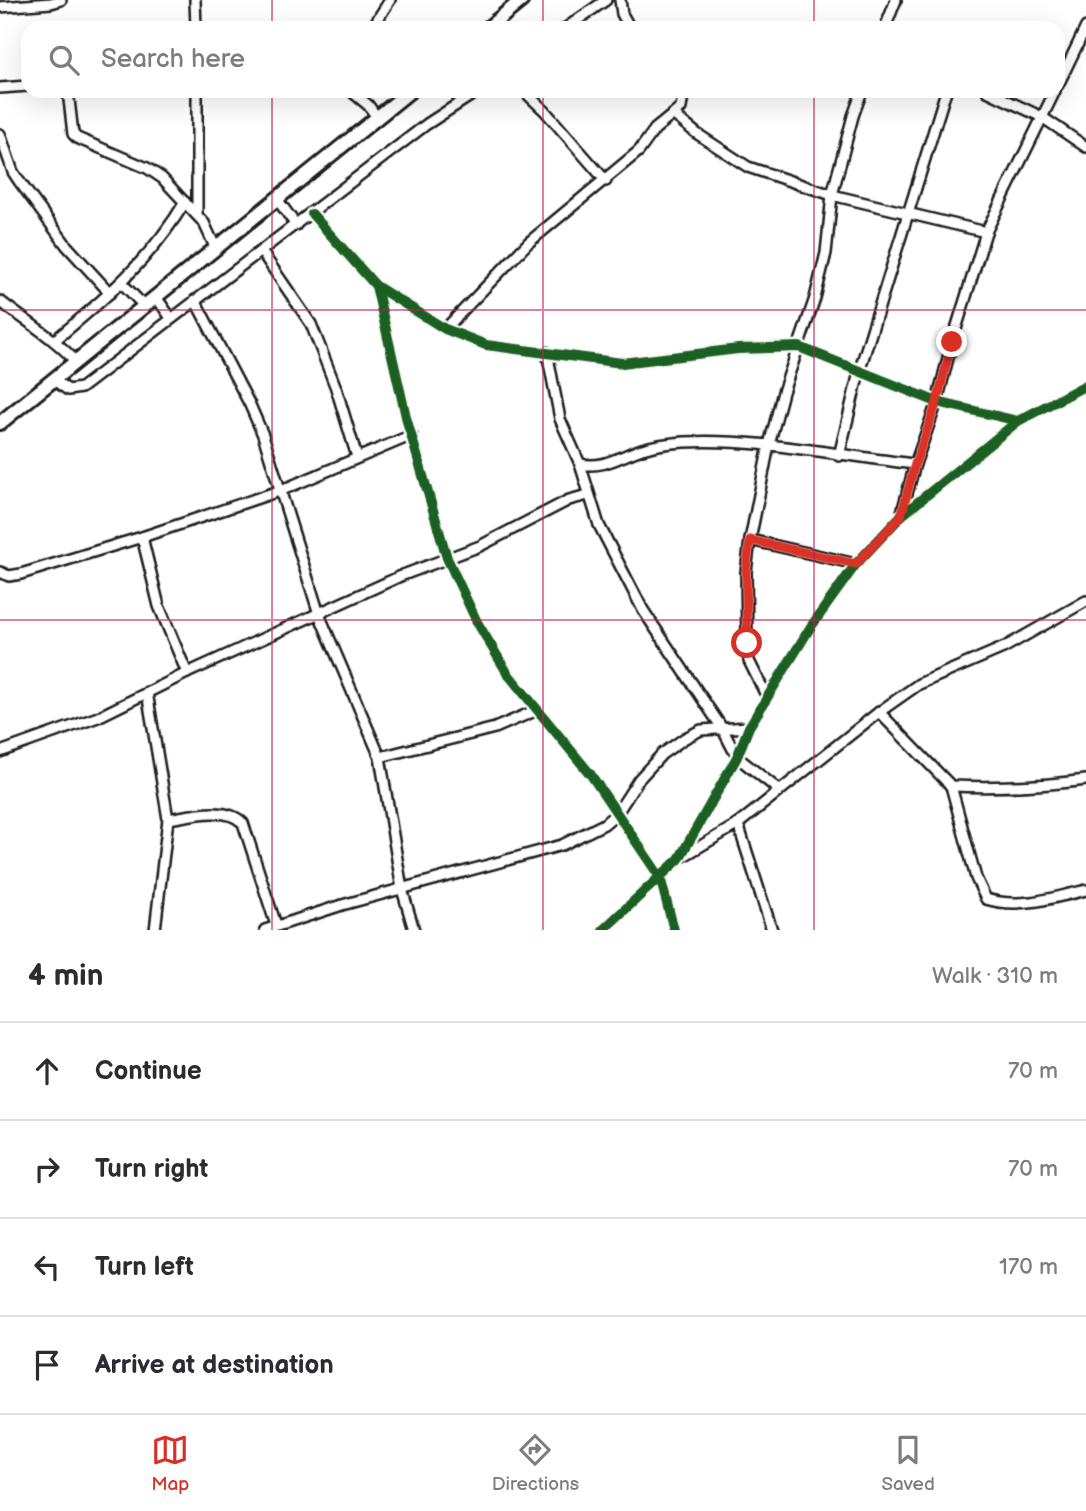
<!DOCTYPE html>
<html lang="en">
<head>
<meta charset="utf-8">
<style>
	body { margin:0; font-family:"Balsamiq Sans",sans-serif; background:#f2f2f3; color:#2b2b33 }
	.stop { position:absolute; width:21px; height:21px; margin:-16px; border:5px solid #d93025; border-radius:50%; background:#fff }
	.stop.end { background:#d93025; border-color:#fff; box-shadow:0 2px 7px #0008 }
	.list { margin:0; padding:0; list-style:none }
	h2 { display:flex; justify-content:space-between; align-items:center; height:91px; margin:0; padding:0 28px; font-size:30px }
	h2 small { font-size:23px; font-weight:400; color:#7c7c81 }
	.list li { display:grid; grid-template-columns:46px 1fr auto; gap:21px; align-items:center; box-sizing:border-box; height:98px; padding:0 28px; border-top:2px solid #e1e1e2 }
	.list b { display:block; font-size:26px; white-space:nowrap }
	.list em { font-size:23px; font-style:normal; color:#7c7c81 }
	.icon { flex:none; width:38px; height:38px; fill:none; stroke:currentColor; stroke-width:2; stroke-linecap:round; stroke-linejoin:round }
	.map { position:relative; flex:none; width:1086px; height:930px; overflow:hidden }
	.search { position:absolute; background:#fff; box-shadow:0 7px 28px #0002; left:21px; right:21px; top:21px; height:77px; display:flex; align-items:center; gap:18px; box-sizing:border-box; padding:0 24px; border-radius:21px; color:#7c7c81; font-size:26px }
	.sheet { height:483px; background:#fff }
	nav { display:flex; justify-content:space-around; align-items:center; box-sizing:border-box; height:98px; border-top:2px solid #e1e1e2; background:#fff; font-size:19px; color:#7c7c81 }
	nav a { display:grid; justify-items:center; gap:4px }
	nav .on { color:#d93025 }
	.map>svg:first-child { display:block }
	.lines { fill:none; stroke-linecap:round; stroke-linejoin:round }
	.street-casing { stroke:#1c1c1c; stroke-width:14 }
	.secondary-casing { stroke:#1c1c1c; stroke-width:18 }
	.street { stroke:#fff; stroke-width:9 }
	.secondary { stroke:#fff; stroke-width:12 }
	.cycleway-casing { stroke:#fff; stroke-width:15 }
	.cycleway { stroke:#1b5e20; stroke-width:10 }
	.route { stroke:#d93025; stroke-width:9 }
	.grid { fill:none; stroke:#c2185b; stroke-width:2; stroke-opacity:0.55 }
</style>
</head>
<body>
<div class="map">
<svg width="1086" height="930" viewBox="0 0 1086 930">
	<rect width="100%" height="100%" fill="#fff"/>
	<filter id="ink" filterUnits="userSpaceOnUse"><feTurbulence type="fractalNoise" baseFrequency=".0143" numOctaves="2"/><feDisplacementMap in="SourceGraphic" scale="14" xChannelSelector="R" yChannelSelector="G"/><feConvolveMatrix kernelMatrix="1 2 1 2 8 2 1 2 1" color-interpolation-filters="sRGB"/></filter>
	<g filter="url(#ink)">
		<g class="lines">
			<g class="street-casing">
				<g id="street">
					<path d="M195,0L196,28"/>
					<path d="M620,0L622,14L630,28"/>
					<path d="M0,7L51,3L61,0"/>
					<path d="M372,28L390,0"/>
					<path d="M566,28L606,0"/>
					<path d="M885,28L896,0"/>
					<path d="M1058,85L1086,27"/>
					<path d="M0,88L28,86"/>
					<path d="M68,91L73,134L77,138L147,168L162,178L204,223L216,249"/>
					<path d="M351,91L368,105L377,117"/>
					<path d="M524,91L545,111L606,181"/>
					<path d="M987,91L1042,117L1086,147"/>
					<path d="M674,115L696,133L748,167L832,195L986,232L952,342L937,402L915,464L901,516"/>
					<path d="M0,134L13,172L19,181L67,246L110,293"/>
					<path d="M277,199L296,225"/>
					<path d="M312,214L376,286L445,329L486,345L622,363L738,349L799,347L937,402L1018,421"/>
					<path d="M197,215V91"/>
					<path d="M986,232L1055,91"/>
					<path d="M261,251L311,324L336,388L357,457"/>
					<path d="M121,282L144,306"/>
					<path d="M376,286L407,421L447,558L477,622L508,674L591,775L660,877L674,930"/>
					<path d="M156,297L171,318"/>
					<path d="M195,300L250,405L263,435L319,614L380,757L402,889L414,930"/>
					<path d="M0,301C25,321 54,337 76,362"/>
					<path d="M445,329L528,243L639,151L655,129L681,108L683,96L679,91"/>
					<path d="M55,340C105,299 151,259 185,202"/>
					<path d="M547,352L560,419L580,464L599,525L643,610L722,728L737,757L779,790"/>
					<path d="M54,380L68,390L81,388L427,124L478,91"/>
					<path d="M839,456L859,372L946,91"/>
					<path d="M580,464C604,469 620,456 642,449C655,445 670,443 684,442C758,438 840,456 915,464"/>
					<path d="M142,537L159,606L187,673"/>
					<path d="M750,540L856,564"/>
					<path d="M0,572L9,576L21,574L142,537L282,490L412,435"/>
					<path d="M147,692L168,819L155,930"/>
					<path d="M767,697L749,661L747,643L746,572L750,540L769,445L783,392L815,298L826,253L832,195L853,116L862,91"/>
					<path d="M879,712L951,786L976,878L986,899C1018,909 1054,898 1086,890"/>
					<path d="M0,752L98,717L187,673L403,575L480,546L569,500L588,495"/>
					<path d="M380,757L495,728L537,710"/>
					<path d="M951,786C997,788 1041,786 1086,780"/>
					<path d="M168,819C189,816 226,805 243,823L276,925"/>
					<path d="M738,824L772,930"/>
					<path d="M682,857L738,824L879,712L919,684L1005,647L1086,601"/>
					<path d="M265,930L342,905L562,845L604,824L617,813L639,779L662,754L685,738L701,730L749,727"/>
					<path d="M603,930L679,859L737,757L749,727L810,628L856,564L901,516L1018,421L1086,385"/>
				</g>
			</g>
			<g class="secondary-casing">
				<g id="secondary">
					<path d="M488,28L522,0"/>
					<path d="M0,423L410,91"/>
				</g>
			</g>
			<use href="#street" class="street"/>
			<use href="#secondary" class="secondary"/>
			<g class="cycleway-casing">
				<g id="cycleway">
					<path d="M312,214L376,286L445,329L486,345L622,363L738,349L799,347L937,402L1018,421"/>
					<path d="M376,286L407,421L447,558L477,622L508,674L591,775L660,877L674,930"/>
					<path d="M603,930L679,859L737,757L749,727L810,628L856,564L901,516L1018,421L1086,385"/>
				</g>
			</g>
			<use href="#cycleway" class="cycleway"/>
		</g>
	</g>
	<g class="lines" filter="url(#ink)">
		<path class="route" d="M747,643L746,572L750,540L856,564L901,516L915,464L937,402L952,342"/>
	</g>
	<path class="grid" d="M272,0V28M543,0V28M814,0V28M272,91V930M543,91V930M814,91V930M0,310H1086M0,620H1086"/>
</svg>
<div class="stop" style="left:747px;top:643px"></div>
<div class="stop end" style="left:952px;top:342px"></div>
<div class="search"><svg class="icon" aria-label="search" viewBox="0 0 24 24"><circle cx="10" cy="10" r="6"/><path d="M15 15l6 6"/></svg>Search here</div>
</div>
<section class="sheet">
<h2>4 min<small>Walk · 310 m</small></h2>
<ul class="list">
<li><svg class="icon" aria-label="ahead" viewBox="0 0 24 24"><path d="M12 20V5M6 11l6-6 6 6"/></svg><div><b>Continue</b></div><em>70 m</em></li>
<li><svg class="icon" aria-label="right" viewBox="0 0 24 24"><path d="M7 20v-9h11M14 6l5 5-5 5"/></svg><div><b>Turn right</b></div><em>70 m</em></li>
<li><svg class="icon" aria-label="left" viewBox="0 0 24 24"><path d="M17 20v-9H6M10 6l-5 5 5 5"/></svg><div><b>Turn left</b></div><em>170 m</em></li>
<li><svg class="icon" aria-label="arrive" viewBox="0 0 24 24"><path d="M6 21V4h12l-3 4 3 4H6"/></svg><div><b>Arrive at destination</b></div></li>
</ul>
</section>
<nav>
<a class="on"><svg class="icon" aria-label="map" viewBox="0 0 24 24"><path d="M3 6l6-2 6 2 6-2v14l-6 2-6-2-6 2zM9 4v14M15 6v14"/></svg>Map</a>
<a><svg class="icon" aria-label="directions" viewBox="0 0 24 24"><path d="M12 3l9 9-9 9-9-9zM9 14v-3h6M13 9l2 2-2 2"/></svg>Directions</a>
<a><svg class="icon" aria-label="saved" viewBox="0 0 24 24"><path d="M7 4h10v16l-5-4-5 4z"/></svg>Saved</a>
</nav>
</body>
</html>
